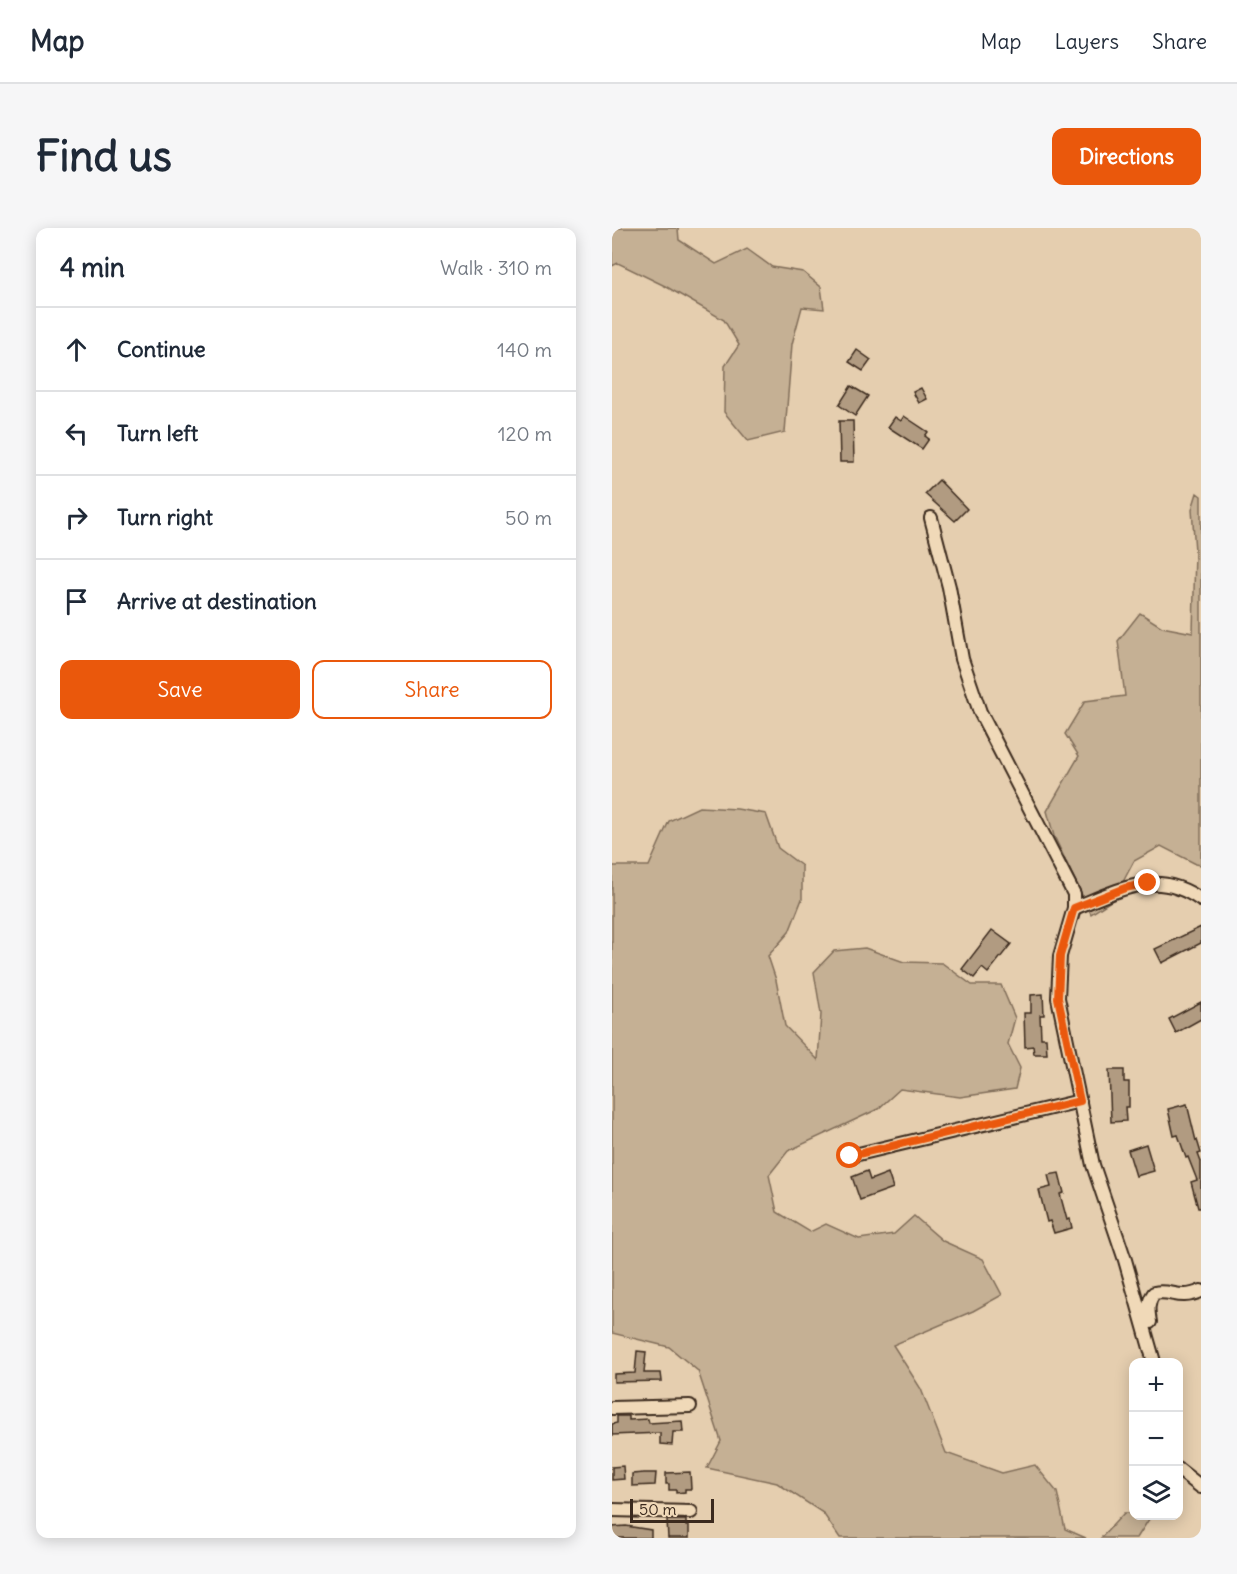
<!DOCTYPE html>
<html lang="en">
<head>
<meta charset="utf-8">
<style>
	body { margin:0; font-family:Delius,sans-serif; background:#f6f6f7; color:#1f2937 }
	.controls { position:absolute; right:18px; bottom:18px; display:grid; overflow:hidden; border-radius:12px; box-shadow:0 3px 15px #0003 }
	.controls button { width:54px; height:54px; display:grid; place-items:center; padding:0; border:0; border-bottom:2px solid #e0e1e3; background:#fff; color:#1f2937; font:30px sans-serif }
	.scale { position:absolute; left:18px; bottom:15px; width:84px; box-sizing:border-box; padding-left:6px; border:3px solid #3b2a1e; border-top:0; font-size:16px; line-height:21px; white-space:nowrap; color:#3b2a1e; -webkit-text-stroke:4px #f0d9b8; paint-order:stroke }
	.stop { position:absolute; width:18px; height:18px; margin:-14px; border:4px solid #ea580c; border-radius:50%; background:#fff }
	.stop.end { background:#ea580c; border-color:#fff; box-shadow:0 2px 6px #0008 }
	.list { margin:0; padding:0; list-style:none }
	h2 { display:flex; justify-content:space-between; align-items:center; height:78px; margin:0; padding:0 24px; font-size:26px }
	h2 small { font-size:20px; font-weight:400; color:#747a83 }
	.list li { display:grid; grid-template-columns:39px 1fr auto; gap:18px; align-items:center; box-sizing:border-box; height:84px; padding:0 24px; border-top:2px solid #e0e1e3 }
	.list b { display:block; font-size:22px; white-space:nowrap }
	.list em { font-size:20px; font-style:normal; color:#747a83 }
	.actions { display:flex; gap:12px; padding:18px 24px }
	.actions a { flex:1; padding:14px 0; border:2px solid #ea580c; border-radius:12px; text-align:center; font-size:21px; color:#ea580c }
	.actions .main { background:#ea580c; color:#fff }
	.icon { flex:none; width:33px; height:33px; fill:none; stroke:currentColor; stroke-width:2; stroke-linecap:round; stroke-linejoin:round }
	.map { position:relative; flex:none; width:589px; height:1310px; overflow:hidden; border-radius:12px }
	header { display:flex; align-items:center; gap:36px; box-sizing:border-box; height:84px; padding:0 30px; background:#fff; border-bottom:2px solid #e0e1e3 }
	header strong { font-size:28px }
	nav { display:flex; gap:33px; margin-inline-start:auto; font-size:21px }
	.intro { display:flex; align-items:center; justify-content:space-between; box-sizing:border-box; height:144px; padding:0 36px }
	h1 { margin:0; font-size:42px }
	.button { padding:15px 27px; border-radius:12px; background:#ea580c; color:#fff; font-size:21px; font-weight:700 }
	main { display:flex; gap:36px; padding:0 36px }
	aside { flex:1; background:#fff; border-radius:12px; box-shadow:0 3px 15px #0003 }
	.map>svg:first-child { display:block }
	.green { fill:#c5b094; stroke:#806d59; stroke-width:1.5 }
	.building { fill:#b19b81; stroke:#3b2a1e; stroke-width:1.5 }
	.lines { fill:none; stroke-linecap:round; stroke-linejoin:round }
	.minor-casing { stroke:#3b2a1e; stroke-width:16 }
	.minor { stroke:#f0d9b8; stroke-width:12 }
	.route { stroke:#ea580c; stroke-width:8 }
</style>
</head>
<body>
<header>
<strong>Map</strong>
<nav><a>Map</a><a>Layers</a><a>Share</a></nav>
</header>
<div class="intro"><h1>Find us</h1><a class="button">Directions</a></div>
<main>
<aside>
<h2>4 min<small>Walk · 310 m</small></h2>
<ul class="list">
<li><svg class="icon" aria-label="ahead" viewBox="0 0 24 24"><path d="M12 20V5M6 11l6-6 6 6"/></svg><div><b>Continue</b></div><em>140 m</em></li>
<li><svg class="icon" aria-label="left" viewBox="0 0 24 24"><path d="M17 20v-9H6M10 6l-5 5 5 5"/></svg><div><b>Turn left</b></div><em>120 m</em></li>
<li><svg class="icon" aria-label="right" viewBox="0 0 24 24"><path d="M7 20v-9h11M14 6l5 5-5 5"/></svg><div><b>Turn right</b></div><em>50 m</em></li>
<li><svg class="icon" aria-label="arrive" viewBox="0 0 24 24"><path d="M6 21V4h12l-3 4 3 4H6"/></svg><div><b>Arrive at destination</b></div></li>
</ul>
<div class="actions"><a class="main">Save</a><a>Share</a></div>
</aside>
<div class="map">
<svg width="589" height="1310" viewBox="0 0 589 1310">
	<rect width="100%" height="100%" fill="#e5ceaf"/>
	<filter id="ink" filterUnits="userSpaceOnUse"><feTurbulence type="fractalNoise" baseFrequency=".0167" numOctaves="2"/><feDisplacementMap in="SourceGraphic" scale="12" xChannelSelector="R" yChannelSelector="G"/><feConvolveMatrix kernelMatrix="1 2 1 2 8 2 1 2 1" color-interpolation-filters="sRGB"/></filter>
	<g filter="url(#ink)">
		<g class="green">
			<path d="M0,0H66L67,12L104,36L135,21L160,39L191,44L209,59L212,81L190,79L180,116L173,204L136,213L112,184L113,138L127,117L112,92L53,58L6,35L0,38Z"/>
			<path d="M585,265L589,268V637L584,636L549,618L522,633L502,671L479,686L442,608L435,583L467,528L453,506L473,473L513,468L506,413L528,385L550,399L581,405L583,323L580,281Z"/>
			<path d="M87,579L125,581L154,586L166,620L190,638V671L177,704L156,728L164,752L173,798L206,832L209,786L202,744L222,723L253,720L292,734L330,735L360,757H389L403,790L396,816L408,840L403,861L348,869L288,861L266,881L176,923L157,947L165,984L198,1004L214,996L247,1011L282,1006L302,988L331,1013L371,1031L390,1067L361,1083L281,1117L309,1161L334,1225L390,1245L423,1237L445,1264L453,1301L474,1310H228L211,1285L165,1255L95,1240L109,1213L86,1143L57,1119L0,1105V638H37L57,593Z"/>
			<path d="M512,1285H521L522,1288H539L525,1310H489Z"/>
		</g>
		<g class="building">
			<path d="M245,122L259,132L251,143L237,134Z"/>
			<path d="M239,158L256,168L243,188L227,177Z"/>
			<path d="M309,160L315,171L307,175L301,164Z"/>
			<path d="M292,188L316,204L313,208L317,211L310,221L276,199L283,189L289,193Z"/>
			<path d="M227,193H241L242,234H228Z"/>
			<path d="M327,252L355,281L343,293L313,266Z"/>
			<path d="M589,699V715L550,735L543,721Z"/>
			<path d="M380,702L399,716L376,745L370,740L362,750L350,741Z"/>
			<path d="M431,766L432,787H428L429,810H434L435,826H422L421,818L413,819L412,785H419V767Z"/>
			<path d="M589,774V791L564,805L557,791Z"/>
			<path d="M497,842H512V854H517V879H513L514,893L499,894Z"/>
			<path d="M575,876L584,913L585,912L589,925L586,926L589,934V980H586L579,954L585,952L576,929L574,930L566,907L562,908L556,881Z"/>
			<path d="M534,916L542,943L524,948L516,922Z"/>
			<path d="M255,943L258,952L276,945L281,960L248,972L240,949Z"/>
			<path d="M447,945L452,965L448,966L455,992L458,991L460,1000L442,1005L438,993L435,994L427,962L439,959L436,947Z"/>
			<path d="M25,1123L34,1124L32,1145H49L50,1153L2,1154V1146L23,1145Z"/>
			<path d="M5,1188H17V1192L36,1191L37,1195L70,1193L71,1204H61L60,1217L48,1216V1205L0,1207V1196L5,1195Z"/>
			<path d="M11,1238L12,1251L0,1252V1239Z"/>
			<path d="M78,1244L79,1261H73V1264L64,1265V1262H57V1256H54V1245Z"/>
			<path d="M32,1245H44L43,1257L20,1258V1246Z"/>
			<path d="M55,1292H74V1298H77V1310H56Z"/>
			<path d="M14,1298L39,1302V1310H0V1299Z"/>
		</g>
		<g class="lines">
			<g class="minor-casing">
				<g id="minor">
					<path d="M319,290L337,359L350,431L368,484L462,666V680L448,728L446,770L481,937L513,1032L542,1134"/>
					<path d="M462,680C507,662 545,640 589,672"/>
					<path d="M238,928L468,873"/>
					<path d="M538,1094C536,1083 535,1075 542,1065C560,1061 566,1073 589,1063"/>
					<path d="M0,1180L78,1178"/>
					<path d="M566,1241L589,1259"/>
					<path d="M0,1282L79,1284"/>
				</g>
			</g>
			<use href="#minor" class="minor"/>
		</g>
	</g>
	<g class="lines" filter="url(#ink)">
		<path class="route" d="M238,928L468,873L446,770L448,728L462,680L513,660L536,655"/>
	</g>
</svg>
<div class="controls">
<button>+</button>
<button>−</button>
<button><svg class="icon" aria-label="layers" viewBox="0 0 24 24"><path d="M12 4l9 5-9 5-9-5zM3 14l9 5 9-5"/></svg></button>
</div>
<div class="scale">50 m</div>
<div class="stop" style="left:238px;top:928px"></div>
<div class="stop end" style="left:536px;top:655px"></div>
</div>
</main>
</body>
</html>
